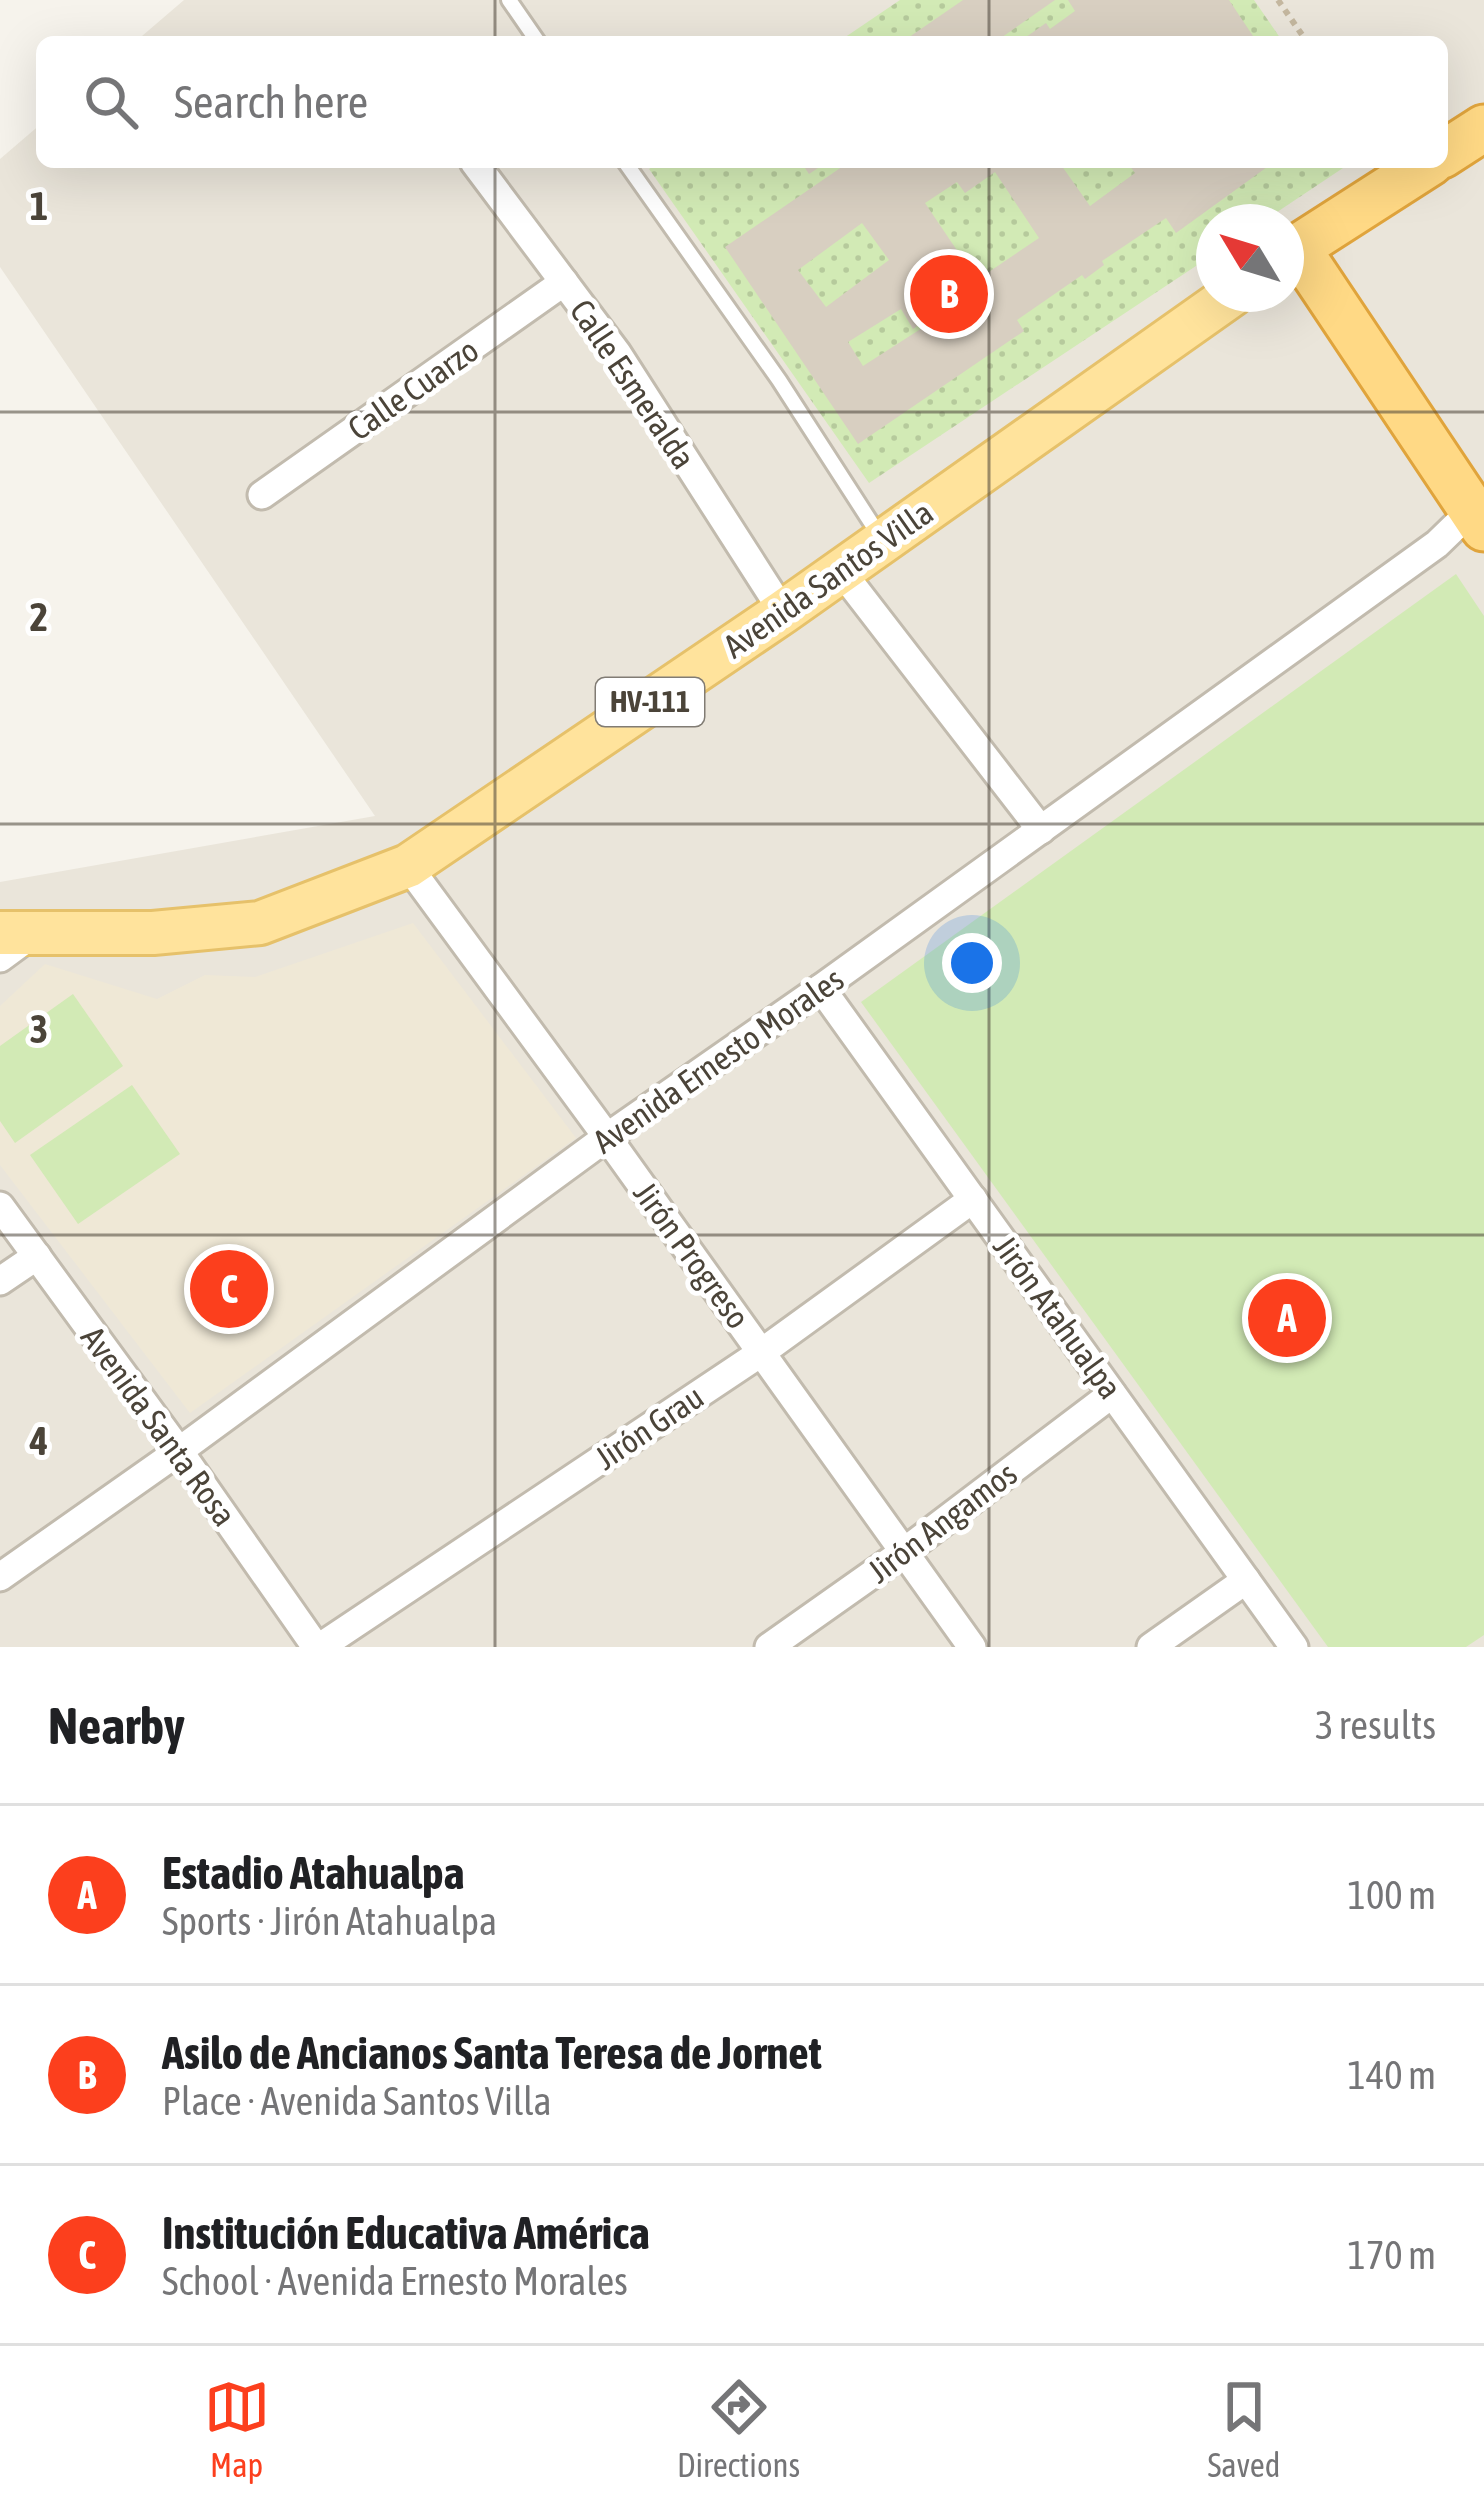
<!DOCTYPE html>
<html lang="en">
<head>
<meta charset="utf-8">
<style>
	body { margin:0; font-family:"Asap Condensed",sans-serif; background:#f2f2f2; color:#202124 }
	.compass { position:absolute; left:1196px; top:204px; width:108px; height:108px; border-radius:50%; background:#fff; box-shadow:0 12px 48px #0002; rotate:308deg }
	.you { position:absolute; left:972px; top:963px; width:42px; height:42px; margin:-30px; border:9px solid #fff; border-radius:50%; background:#1a73e8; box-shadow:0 0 0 18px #1a73e833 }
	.badge { display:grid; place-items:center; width:78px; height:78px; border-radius:50%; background:#fc3f1d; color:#fff; font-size:39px; font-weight:700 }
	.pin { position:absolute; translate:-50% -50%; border:6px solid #fff; box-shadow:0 3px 12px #0006 }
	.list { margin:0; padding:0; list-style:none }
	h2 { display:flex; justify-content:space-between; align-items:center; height:156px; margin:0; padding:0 48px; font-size:51px }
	h2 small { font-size:39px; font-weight:400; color:#757577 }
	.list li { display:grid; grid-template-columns:78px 1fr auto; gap:36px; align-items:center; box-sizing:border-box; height:180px; padding:0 48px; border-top:3px solid #e0e0e0 }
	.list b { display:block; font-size:45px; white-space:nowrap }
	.list p { margin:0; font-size:39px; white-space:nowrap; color:#757577 }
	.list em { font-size:39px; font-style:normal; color:#757577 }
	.icon { flex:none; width:66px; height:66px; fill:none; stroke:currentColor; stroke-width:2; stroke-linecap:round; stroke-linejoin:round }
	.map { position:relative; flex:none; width:1484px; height:1647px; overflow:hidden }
	.search { position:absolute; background:#fff; box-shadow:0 12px 48px #0002; left:36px; right:36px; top:36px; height:132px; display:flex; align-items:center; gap:30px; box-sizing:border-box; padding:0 42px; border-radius:18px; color:#757577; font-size:45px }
	.sheet { height:696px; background:#fff }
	nav { display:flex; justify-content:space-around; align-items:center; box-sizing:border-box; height:168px; border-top:3px solid #e0e0e0; background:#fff; font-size:33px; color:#757577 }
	nav a { display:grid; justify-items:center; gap:6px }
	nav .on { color:#fc3f1d }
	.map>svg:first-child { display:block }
	.residential { fill:#eae5da; fill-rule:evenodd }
	.education { fill:#efe8d6 }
	.garden { fill:url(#garden-dots) }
	.pitch { fill:#d2eab5 }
	.building { fill:#d8cfc1; fill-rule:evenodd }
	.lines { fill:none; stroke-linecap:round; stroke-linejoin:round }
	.service-casing { stroke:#c2bbae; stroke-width:20 }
	.minor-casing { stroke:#c2bbae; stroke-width:33 }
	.primary-casing { stroke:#e6c16a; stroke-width:48 }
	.trunk-casing { stroke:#e0a43c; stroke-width:51 }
	.path { stroke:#c4b79f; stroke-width:6; stroke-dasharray:6 6; stroke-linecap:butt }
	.service { stroke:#fff; stroke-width:14 }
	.minor { stroke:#fff; stroke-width:27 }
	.primary { stroke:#ffe39c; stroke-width:42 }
	.trunk { stroke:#ffd985; stroke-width:45 }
	.grid { fill:none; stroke:#4b4439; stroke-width:3; stroke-opacity:0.55 }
	.labels { text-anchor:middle; stroke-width:10; stroke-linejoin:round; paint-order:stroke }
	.shield { fill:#fff; stroke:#817c74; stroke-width:3 }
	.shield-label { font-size:30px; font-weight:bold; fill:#4b4439 }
	.street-label { font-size:33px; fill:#4b4439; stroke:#fff }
	.grid-label { font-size:39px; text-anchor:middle; font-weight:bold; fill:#4b4439; stroke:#fff; stroke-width:10; stroke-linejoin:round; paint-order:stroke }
</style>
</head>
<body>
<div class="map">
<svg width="1484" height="1647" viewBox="0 0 1484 1647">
	<defs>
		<pattern id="garden-dots" width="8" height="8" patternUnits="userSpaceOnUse" patternTransform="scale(3)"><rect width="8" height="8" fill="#d2eab5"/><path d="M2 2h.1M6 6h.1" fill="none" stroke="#b6ca9c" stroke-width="1.8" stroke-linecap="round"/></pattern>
	</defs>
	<rect width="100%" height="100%" fill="#f6f3ec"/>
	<path class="residential" d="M184,0H1484V1647H0V882L375,816L0,267V159L42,123V162H1442V42H135ZM1214,222H1286V294H1214Z"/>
	<path class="education" d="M413,923L576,1138L190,1413L0,1165V1006L45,964L157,999L205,975L255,977Z"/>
	<g class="garden">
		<path d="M900,0H1254L1283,42H838Z"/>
		<path d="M659,162H1352L1262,222H1214V254L869,483L649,169Z"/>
	</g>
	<g class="pitch">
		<path d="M1456,574L1484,616V1635L1466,1647H1328L861,1002Z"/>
		<path d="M73,994L123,1066L15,1143L0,1121V1046Z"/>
		<path d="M132,1085L180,1154L78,1224L30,1155Z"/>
	</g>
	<g class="building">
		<path d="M963,0H1055L995,42H902Z"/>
		<path d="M1068,0H1229L1257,42H1019L1046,23L1050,29L1075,11Z"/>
		<path d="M801,162H827L809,174Z"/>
		<path d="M849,162H1059L1090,206L1135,173L1127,162H1274L1176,233L1166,218L1102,261L1104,265L1085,279L1082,275L1017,320L1024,331L858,444L725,247ZM995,172L1039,238L977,280L925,203L957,182L965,193ZM862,223L889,260L826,307L798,270ZM901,309L913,329L927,319L930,323L863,366L848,342Z"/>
	</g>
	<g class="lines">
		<g class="service-casing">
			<g id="service">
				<path d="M509,0L538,42"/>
				<path d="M625,162L779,380L879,535"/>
			</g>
		</g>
		<g class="minor-casing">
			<g id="minor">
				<path d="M474,162L617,353L783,612"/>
				<path d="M262,495L564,282"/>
				<path d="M841,571L1041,830"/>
				<path d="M408,866L607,1137L972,1647"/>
				<path d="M0,958L34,933"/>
				<path d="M821,988L1294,1647"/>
				<path d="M0,1206L179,1451L316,1647"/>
				<path d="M0,1281L37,1256"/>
				<path d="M0,1577L179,1451L607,1137L821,988L1437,544L1472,510"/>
				<path d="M320,1647L762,1352L973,1199"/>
				<path d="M769,1647L905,1551L1112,1394"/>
				<path d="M1151,1647L1246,1580"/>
			</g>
		</g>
		<g class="primary-casing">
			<path id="primary" d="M0,933H153L260,923L408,866L783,612L1233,294"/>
		</g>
		<g class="trunk-casing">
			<g id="trunk">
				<path d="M1442,155L1484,128"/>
				<path d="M1431,162L1297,248L1484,528"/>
			</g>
		</g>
		<path class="path" d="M1278,0L1307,42"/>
		<use href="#service" class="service"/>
		<use href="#minor" class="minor"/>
		<use href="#primary" class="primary"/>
		<use href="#trunk" class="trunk"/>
	</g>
	<path class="grid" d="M495,0V42M989,0V42M495,162V1647M989,162V1647M0,412H1484M0,824H1484M0,1235H1484"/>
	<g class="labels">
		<rect class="shield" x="596" y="678" width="108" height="48" rx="9"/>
		<g class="shield-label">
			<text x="650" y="712">HV-111</text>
		</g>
		<g class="street-label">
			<text transform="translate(633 384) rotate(56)" y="12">Calle Esmeralda</text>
			<text transform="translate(413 389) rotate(-35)" y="12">Calle Cuarzo</text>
			<text transform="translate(828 579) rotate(-35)" y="12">Avenida Santos Villa</text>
			<text transform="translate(718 1060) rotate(-35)" y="12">Avenida Ernesto Morales</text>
			<text transform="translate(692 1255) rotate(54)" y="12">Jirón Progreso</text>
			<text transform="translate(1058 1317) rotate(54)" y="12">Jirón Atahualpa</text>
			<text transform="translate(159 1426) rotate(54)" y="12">Avenida Santa Rosa</text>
			<text transform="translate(649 1427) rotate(-34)" y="12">Jirón Grau</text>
			<text transform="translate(942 1522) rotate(-37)" y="12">Jirón Angamos</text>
		</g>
	</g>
	<g class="grid-label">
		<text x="39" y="220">1</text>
		<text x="39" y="631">2</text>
		<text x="39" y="1043">3</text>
		<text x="39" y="1455">4</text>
	</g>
</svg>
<svg class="compass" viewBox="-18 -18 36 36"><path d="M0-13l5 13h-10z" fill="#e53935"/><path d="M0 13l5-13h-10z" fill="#757577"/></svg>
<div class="you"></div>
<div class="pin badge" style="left:1287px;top:1318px">A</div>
<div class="pin badge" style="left:949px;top:294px">B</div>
<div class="pin badge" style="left:229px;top:1289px">C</div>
<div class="search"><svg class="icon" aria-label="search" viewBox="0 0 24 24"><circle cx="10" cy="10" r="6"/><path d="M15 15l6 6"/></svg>Search here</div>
</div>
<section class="sheet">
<h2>Nearby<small>3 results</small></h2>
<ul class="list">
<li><span class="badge">A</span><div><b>Estadio Atahualpa</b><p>Sports · Jirón Atahualpa</p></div><em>100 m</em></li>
<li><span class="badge">B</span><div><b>Asilo de Ancianos Santa Teresa de Jornet</b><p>Place · Avenida Santos Villa</p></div><em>140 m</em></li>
<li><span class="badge">C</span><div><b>Institución Educativa América</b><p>School · Avenida Ernesto Morales</p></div><em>170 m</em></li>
</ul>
</section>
<nav>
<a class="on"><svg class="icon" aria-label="map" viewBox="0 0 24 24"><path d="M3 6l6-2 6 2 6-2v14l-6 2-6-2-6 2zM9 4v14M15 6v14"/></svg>Map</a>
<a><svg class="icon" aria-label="directions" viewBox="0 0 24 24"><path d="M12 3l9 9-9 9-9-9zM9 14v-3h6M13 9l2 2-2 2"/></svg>Directions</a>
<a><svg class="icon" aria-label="saved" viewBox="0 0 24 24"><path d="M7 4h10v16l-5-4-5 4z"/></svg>Saved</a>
</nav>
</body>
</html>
